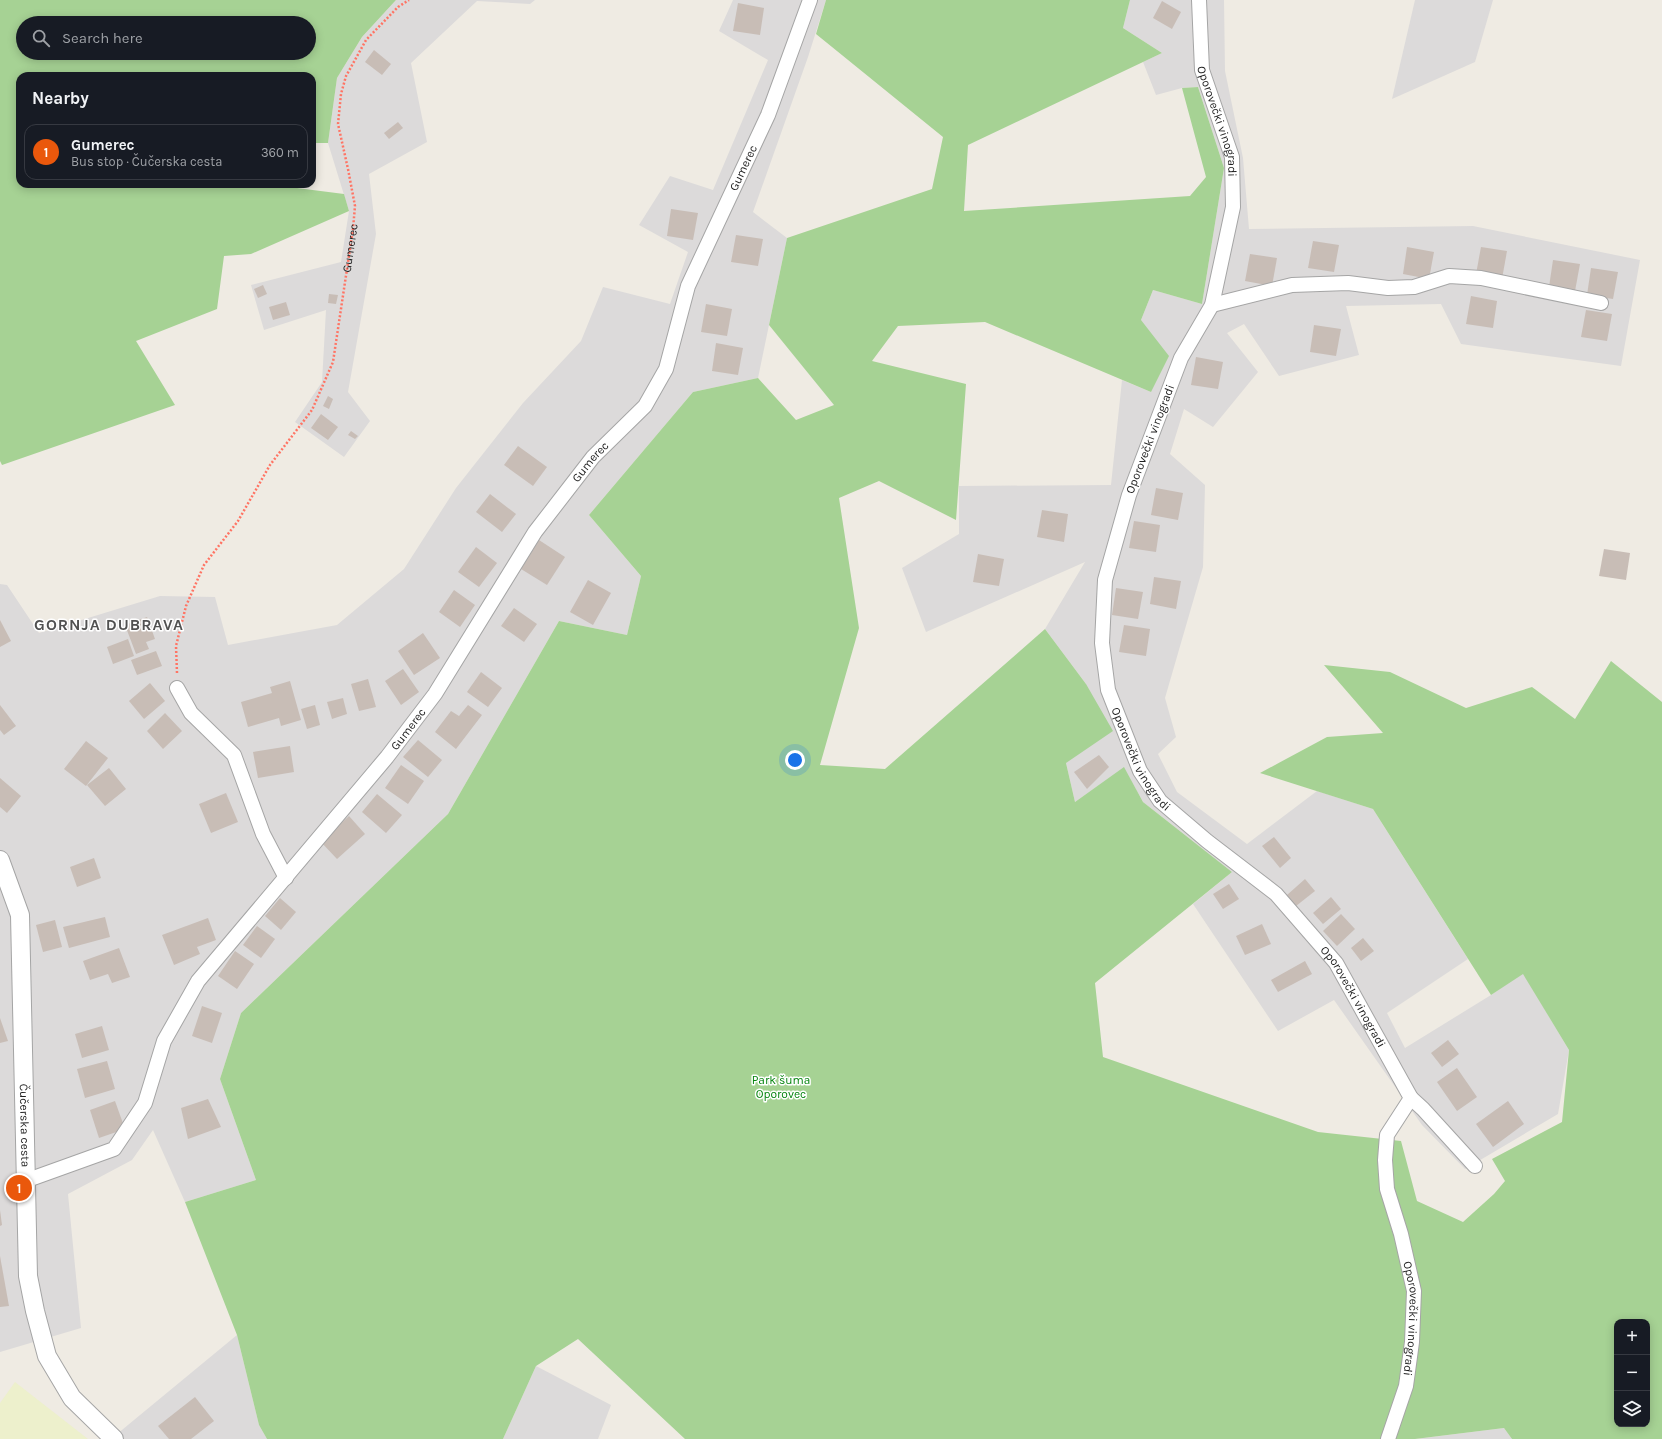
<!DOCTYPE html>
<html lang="en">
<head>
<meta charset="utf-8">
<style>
	body { margin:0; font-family:Karla,sans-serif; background:#20242c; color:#f1f3f6 }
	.controls { position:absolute; right:12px; bottom:12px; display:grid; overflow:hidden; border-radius:8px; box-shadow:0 2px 10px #0003 }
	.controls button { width:36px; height:36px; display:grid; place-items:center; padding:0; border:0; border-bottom:1px solid #363941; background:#171b24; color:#f1f3f6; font:20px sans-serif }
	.you { position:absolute; left:795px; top:760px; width:14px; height:14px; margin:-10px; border:3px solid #fff; border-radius:50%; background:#1a73e8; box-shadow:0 0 0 6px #1a73e833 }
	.badge { display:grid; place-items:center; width:26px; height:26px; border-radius:50%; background:#ea580c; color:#fff; font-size:13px; font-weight:700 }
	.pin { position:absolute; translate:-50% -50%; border:2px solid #fff; box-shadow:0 1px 4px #0006 }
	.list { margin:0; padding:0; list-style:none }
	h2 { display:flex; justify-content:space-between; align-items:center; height:52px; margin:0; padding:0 16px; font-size:17px }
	h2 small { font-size:13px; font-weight:400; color:#9ea1a6 }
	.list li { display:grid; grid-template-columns:26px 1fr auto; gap:12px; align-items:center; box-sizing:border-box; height:56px; margin:0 8px 8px; padding:0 8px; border:1px solid #363941; border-radius:12px }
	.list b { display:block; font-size:15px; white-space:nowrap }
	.list p { margin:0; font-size:13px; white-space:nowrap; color:#9ea1a6 }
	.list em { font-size:13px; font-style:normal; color:#9ea1a6 }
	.icon { flex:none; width:22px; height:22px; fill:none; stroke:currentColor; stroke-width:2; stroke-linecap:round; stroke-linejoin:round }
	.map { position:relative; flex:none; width:1662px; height:1439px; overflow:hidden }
	.search { position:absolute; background:#171b24; box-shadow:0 2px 10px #0003; left:16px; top:16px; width:300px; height:44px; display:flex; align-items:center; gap:10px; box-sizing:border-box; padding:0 14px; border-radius:22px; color:#9ea1a6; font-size:15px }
	.panel { position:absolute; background:#171b24; box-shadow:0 2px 10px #0003; left:16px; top:72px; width:300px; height:116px; border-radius:12px }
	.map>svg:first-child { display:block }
	.residential { fill:#dcdada }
	.farmland { fill:#edf0cc }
	.forest { fill:#a6d294; fill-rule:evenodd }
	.building { fill:#c8bdb6 }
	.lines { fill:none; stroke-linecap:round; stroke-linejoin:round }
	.minor-casing { stroke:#a5a5a5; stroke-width:16 }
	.tertiary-casing { stroke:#a5a5a5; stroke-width:20 }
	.path { stroke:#ff7464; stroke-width:2.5; stroke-dasharray:2 2; stroke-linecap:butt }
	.minor { stroke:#fff; stroke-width:14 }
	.tertiary { stroke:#fff; stroke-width:18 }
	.labels { text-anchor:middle; stroke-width:3; stroke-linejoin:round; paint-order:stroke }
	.street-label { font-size:12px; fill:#1e1e1e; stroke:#fff }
	.park-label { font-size:12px; fill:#04840e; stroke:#fff }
	.district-label { font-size:16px; font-weight:bold; letter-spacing:1px; fill:#515151; stroke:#fff }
</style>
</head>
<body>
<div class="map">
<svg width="1662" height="1439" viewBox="0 0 1662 1439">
	<rect width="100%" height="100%" fill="#efebe3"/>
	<g class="residential">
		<path d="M396,0H535L530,4L477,1L411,63L427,142L369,174L376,234L348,392L370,421L344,457L295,422L322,382L326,310L264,330L251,285L341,262L349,211L328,143L337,78L362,37Z"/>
		<path d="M733,0H826L808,57L753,212L787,238L758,378L693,392L589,515L641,576L627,635L559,621L448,814L241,1013L220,1079L256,1180L185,1202L153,1130L132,1160L68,1194L81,1328L0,1352V584L7,585L39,633L160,596L215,597L228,645L337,625L404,569L456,488L523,403L581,341L603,287L670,304L688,252L639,225L670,176L713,190L768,60L719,31Z"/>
		<path d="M1130,0H1224L1225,71L1243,158L1249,229L1473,226L1640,260L1621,366L1461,344L1441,304L1346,306L1359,355L1279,376L1244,324L1227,333L1258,372L1213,427L1184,409L1170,454L1205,485L1203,567L1165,698L1176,737L1158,754L1177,792L1247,844L1317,791L1373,809L1468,959L1387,1013L1405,1048L1491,995L1523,973L1569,1050L1558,1114L1465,1169L1422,1125L1334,1000L1278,1031L1193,904L1232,872L1143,802L1124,768L1075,802L1066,763L1086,684L1045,629L1085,562L926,632L902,568L959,534V486L1111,485L1122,380L1151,392L1141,320L1153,290L1202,304L1224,168L1198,87L1182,88L1156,95L1143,62L1162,53L1123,28Z"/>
		<path d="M1415,0H1493L1475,62L1392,99Z"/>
		<path d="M237,1335L259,1425L267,1439H111Z"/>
		<path d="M536,1366L611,1405L598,1439H503Z"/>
		<path d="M1504,1428L1512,1439H1416Z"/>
	</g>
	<path class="farmland" d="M15,1382L88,1439H0V1403Z"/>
	<g class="forest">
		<path d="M0,0H396L362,37L337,78L328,143H312V76H20V184H296L297,188L344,194L349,211L251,254L224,256L217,309L136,341L175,405L2,465L0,461ZM23,23H309V53H23Z"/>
		<path d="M826,0H1130L1123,28L1162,53L968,145L964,211L1190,196L1206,177L1182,88L1198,87L1224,168L1202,304L1153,290L1141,320L1169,356L1151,392L985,322L898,326L872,361L966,384L956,520L879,481L839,498L859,628L820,765L885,769L1045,629L1086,684L1113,731L1066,763L1075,802L1124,767L1143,802L1232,872L1095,983L1103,1057L1318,1132L1401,1141L1417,1201L1463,1222L1494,1194L1505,1181L1492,1159L1562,1122L1569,1050L1523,974L1491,995L1373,809L1260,773L1327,737L1383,733L1324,665L1390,672L1466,708L1532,687L1575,719L1611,661L1662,702V1439H1512L1504,1428L1415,1439H685L578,1339L536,1366L503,1439H267L259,1425L237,1335L185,1202L256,1180L220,1079L241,1013L448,814L559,621L627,635L641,576L589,515L693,392L758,378L796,420L834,405L769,325L787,238L932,189L943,137L816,34ZM1617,1322H1647V1424H1617Z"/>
	</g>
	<g class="building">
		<path d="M1162,1L1181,12L1172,29L1153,18Z"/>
		<path d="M738,3L764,8L760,35L733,31Z"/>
		<path d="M374,50L391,64L382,75L365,62Z"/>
		<path d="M398,122L403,128L389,139L384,133Z"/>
		<path d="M671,209L698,213L693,240L667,236Z"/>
		<path d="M736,235L763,239L758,266L731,262Z"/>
		<path d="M1313,241L1339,245L1334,272L1308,268Z"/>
		<path d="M1407,247L1434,252L1429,279L1403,274Z"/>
		<path d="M1481,247L1507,251L1502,279L1476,274Z"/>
		<path d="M1250,254L1277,258L1272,286L1245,281Z"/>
		<path d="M1553,260L1580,264L1575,291L1549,287Z"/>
		<path d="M1591,268L1618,272L1613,299L1587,295Z"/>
		<path d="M263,285L267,294L258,298L254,289Z"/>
		<path d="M329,294L338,295L336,304L328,303Z"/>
		<path d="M1471,296L1497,301L1493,328L1466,324Z"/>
		<path d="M286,302L290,315L273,320L269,307Z"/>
		<path d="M706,304L732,309L727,336L701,332Z"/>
		<path d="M1586,310L1612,314L1607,341L1581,337Z"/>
		<path d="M1314,325L1341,329L1336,356L1310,352Z"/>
		<path d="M716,343L743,348L738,375L712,371Z"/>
		<path d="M1196,357L1223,362L1218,389L1191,385Z"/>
		<path d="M328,396L333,399L329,409L323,406Z"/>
		<path d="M321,414L338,427L328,440L311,428Z"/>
		<path d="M351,431L358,436L355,439L348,435Z"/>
		<path d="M518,446L547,467L533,486L504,465Z"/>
		<path d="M1156,488L1183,493L1178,520L1151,515Z"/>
		<path d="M490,494L516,514L502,532L476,512Z"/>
		<path d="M1042,510L1068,514L1064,542L1037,537Z"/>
		<path d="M1134,521L1160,525L1156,552L1129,548Z"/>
		<path d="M539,540L565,557L547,585L521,569Z"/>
		<path d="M476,547L497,563L479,587L458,572Z"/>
		<path d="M1604,549L1630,553L1626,580L1599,576Z"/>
		<path d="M978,554L1004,559L999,586L973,582Z"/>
		<path d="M1154,577L1181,581L1176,609L1150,604Z"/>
		<path d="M588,580L611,593L593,625L570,612Z"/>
		<path d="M1116,588L1143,592L1138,619L1112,615Z"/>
		<path d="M454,590L475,605L460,627L439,612Z"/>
		<path d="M514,608L537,624L524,642L501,626Z"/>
		<path d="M147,617L155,639L146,642L149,649L136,654L125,625Z"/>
		<path d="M0,620L11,641L0,647Z"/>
		<path d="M1124,625L1150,629L1146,656L1119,652Z"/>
		<path d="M423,633L440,658L414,675L398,651Z"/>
		<path d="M128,639L134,656L113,664L107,647Z"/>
		<path d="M156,651L162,666L137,675L131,660Z"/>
		<path d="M403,669L419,692L401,705L385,681Z"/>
		<path d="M481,672L502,688L488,707L467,692Z"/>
		<path d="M368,679L376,707L359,711L351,684Z"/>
		<path d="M290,681L301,720L281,726L279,718L248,727L241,702L272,693L270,687Z"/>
		<path d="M150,683L165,701L144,719L129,701Z"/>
		<path d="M343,698L347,714L332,719L327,702Z"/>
		<path d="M0,705L16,726L4,735L0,730Z"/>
		<path d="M315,705L320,725L307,729L301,709Z"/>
		<path d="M468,705L482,715L456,749L435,732L451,711L459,716Z"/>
		<path d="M165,713L182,731L163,749L147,731Z"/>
		<path d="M418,740L442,760L428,777L403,757Z"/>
		<path d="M86,741L108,758L86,786L64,769Z"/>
		<path d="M290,746L294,772L258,778L253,752Z"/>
		<path d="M1099,755L1109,767L1087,789L1074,772Z"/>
		<path d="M401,765L424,781L408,804L385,788Z"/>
		<path d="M109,768L126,789L105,806L87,785Z"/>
		<path d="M0,778L21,796L7,813L0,807Z"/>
		<path d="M226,793L238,822L211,833L199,804Z"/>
		<path d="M377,794L402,815L386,833L362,812Z"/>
		<path d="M349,816L365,834L337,859L321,842Z"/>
		<path d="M1274,837L1291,858L1280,868L1262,846Z"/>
		<path d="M94,858L101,878L77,887L70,867Z"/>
		<path d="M1305,879L1315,891L1296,906L1287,895Z"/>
		<path d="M1229,884L1239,899L1223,909L1213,894Z"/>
		<path d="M1331,897L1341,909L1323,924L1313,913Z"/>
		<path d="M280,898L296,912L281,930L265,916Z"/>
		<path d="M1341,914L1355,929L1337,946L1323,931Z"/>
		<path d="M105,917L110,937L69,948L63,927Z"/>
		<path d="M208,918L216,940L197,947L200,954L174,965L162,935Z"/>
		<path d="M55,920L62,947L43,952L36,925Z"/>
		<path d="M1262,924L1271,944L1245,955L1236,936Z"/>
		<path d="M257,926L275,939L261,958L243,945Z"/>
		<path d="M1363,938L1374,951L1361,961L1351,948Z"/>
		<path d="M119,948L130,977L112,983L108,974L90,980L83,961Z"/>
		<path d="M235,951L254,964L237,989L218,976Z"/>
		<path d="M1305,961L1312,974L1278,992L1271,980Z"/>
		<path d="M202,1006L222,1013L212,1043L192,1036Z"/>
		<path d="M0,1018L8,1041L0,1043Z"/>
		<path d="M102,1026L109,1050L82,1058L75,1034Z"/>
		<path d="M1448,1040L1459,1054L1442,1067L1431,1053Z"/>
		<path d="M107,1061L115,1089L85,1098L77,1069Z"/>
		<path d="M1457,1068L1477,1097L1457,1111L1437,1082Z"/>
		<path d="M208,1099L221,1127L188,1139L181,1108Z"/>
		<path d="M115,1101L125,1129L99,1138L90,1110Z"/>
		<path d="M1508,1101L1524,1124L1493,1147L1476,1124Z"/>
		<path d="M0,1210L2,1225L0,1226Z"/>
		<path d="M0,1256L9,1306L0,1307Z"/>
		<path d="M195,1397L214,1421L191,1439H169L158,1426Z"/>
	</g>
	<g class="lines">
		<g class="minor-casing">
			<g id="minor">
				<path id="s2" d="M1199,0L1202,70L1232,157L1233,207L1212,305L1181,358L1129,495L1105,580L1102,643L1108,690L1140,771L1160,801L1207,841L1276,894L1336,963L1411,1098L1387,1135L1385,1160L1387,1189L1401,1234L1414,1291L1412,1342L1406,1386L1388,1439"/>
				<path d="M1212,305L1292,285L1348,283L1388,288L1414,287L1449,276L1481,278L1601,303"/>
				<path d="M177,688L191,713L234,755L263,834L286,878"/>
				<path d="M1411,1098L1423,1109L1475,1166"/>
				<path id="s3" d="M25,1181L114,1149L145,1103L164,1041L198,981L387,757L435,694L535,532L593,457L645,406L666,369L688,286L768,115L810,0"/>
			</g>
		</g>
		<g class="tertiary-casing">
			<g id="tertiary">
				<path id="s4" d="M0,860L20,915L28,1276L35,1311L47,1356L72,1398L114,1439"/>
			</g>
		</g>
		<path class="path" id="s1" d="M177,673L176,646L186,606L204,565L238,521L270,465L312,410L333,362L353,229L355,206L348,169L338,124L341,94L346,76L366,40L398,7L409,0"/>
		<use href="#minor" class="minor"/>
		<use href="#tertiary" class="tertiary"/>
	</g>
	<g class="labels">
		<g class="street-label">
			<text dy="4" stroke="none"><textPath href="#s2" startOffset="124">Oporovečki vinogradi</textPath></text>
			<text dy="4" stroke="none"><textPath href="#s3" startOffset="1273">Gumerec</textPath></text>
			<text dy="4" stroke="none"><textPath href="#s1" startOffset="470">Gumerec</textPath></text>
			<text transform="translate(1150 439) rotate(-69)" y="4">Oporovečki vinogradi</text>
			<text dy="4" stroke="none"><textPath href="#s3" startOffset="936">Gumerec</textPath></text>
			<text dy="4" stroke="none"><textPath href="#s3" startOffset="612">Gumerec</textPath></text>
			<text dy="4" stroke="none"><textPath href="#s2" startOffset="796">Oporovečki vinogradi</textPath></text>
			<text dy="4" stroke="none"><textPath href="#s2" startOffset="1120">Oporovečki vinogradi</textPath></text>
			<text dy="4" stroke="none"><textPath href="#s4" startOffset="269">Čučerska cesta</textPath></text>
			<text dy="4" stroke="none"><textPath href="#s2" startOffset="1468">Oporovečki vinogradi</textPath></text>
		</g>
		<g class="park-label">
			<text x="781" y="1084">Park šuma<tspan x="781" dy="14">Oporovec</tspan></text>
		</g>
		<g class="district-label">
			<text x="109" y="630">GORNJA DUBRAVA</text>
		</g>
	</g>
</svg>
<div class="controls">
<button>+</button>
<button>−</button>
<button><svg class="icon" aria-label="layers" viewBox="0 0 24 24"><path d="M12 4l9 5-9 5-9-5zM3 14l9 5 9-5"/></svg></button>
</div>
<div class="you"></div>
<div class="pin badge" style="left:19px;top:1188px">1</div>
<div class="search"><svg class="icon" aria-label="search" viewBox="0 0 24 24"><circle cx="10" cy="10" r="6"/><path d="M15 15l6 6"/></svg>Search here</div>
<section class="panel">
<h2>Nearby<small></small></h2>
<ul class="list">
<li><span class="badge">1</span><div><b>Gumerec</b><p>Bus stop · Čučerska cesta</p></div><em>360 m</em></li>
</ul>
</section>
</div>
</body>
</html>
